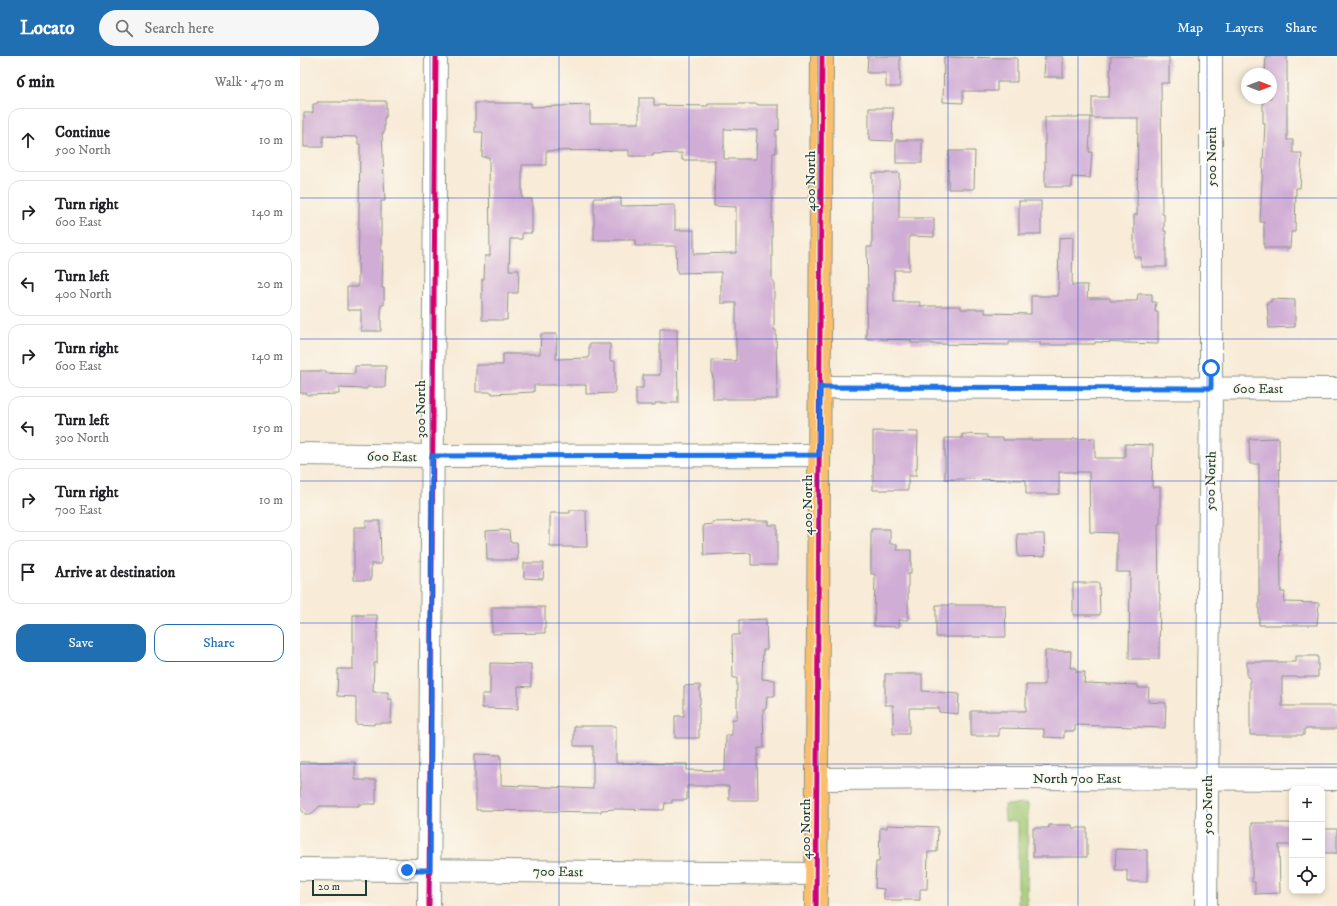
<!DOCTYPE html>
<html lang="en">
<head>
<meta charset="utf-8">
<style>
	body { margin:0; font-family:"IM FELL DW Pica",serif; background:#f6f6f6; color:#202124 }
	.controls { position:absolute; right:12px; bottom:12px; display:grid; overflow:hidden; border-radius:8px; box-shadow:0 2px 6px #0003 }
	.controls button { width:36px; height:36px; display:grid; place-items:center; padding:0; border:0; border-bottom:1px solid #e0e0e0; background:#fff; color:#202124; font:20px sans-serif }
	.compass { position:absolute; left:941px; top:12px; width:36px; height:36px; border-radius:50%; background:#fff; box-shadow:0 2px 6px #0003; rotate:90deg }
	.scale { position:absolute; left:12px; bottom:10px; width:55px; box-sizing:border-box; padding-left:4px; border:2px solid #1f3d34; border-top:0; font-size:11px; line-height:14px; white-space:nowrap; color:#1f3d34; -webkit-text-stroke:3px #fbf7ec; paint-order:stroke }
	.stop { position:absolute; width:12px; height:12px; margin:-9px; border:3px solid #1a73e8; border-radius:50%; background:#fff }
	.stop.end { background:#1a73e8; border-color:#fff; box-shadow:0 1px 4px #0008 }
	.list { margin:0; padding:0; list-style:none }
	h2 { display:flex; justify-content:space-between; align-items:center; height:52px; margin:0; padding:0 16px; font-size:17px }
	h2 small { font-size:13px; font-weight:400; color:#757577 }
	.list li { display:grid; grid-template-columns:26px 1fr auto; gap:12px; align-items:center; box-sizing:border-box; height:64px; margin:0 8px 8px; padding:0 8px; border:1px solid #e0e0e0; border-radius:12px }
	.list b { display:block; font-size:15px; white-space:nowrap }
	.list p { margin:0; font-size:13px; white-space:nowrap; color:#757577 }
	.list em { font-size:13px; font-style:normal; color:#757577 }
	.actions { display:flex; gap:8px; padding:12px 16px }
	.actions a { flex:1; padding:9px 0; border:1px solid #1f6fb2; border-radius:12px; text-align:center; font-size:14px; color:#1f6fb2 }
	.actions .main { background:#1f6fb2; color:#fff }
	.icon { flex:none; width:22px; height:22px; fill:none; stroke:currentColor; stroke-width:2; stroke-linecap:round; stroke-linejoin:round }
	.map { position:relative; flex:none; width:1037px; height:850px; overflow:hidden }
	header { display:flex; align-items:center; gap:24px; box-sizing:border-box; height:56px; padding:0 20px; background:#1f6fb2; color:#fff }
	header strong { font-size:19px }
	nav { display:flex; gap:22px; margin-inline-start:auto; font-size:14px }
	.search { width:280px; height:36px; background:#f6f6f6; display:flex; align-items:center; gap:10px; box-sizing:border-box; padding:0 14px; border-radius:22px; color:#757577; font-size:15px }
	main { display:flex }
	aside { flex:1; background:#fff }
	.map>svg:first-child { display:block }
	.green { fill:#9fc671; stroke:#5f8252 }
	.building { fill:#d0add5; fill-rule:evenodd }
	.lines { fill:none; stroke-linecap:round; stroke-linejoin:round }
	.minor-casing { stroke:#8c9486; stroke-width:24 }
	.major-casing { stroke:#8c9486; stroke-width:24 }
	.minor { stroke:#fff; stroke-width:22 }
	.major { stroke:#f9bf6c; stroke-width:22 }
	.cycleway-casing { stroke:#fbf7ec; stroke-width:8 }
	.cycleway { stroke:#d6006c; stroke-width:5 }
	.route { stroke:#1a73e8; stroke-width:5 }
	.grid { fill:none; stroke:#1d4ed8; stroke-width:1; stroke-opacity:0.55 }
	.labels { text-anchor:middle; stroke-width:3.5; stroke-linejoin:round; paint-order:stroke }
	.street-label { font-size:14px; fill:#1f3d34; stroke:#fbf7ec }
</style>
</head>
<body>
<header>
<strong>Locato</strong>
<div class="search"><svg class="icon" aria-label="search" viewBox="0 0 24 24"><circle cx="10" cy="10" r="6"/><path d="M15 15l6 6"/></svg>Search here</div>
<nav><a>Map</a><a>Layers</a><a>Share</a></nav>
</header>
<main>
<aside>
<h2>6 min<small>Walk · 470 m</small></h2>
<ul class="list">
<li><svg class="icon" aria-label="ahead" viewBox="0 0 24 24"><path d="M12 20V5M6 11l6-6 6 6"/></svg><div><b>Continue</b><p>500 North</p></div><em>10 m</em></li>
<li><svg class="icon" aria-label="right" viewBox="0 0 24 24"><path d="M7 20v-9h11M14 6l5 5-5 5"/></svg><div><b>Turn right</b><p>600 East</p></div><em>140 m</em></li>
<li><svg class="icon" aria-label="left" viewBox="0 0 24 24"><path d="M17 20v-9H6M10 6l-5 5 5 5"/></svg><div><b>Turn left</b><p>400 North</p></div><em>20 m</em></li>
<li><svg class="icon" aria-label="right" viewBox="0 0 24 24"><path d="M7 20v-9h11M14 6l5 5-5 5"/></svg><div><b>Turn right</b><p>600 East</p></div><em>140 m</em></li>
<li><svg class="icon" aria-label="left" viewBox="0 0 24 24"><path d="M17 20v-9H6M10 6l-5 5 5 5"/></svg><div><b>Turn left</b><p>300 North</p></div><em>150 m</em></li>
<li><svg class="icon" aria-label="right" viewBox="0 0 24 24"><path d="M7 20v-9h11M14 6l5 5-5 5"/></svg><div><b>Turn right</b><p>700 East</p></div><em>10 m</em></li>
<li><svg class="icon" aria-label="arrive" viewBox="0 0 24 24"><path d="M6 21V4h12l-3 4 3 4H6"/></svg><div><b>Arrive at destination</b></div></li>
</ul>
<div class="actions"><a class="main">Save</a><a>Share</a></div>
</aside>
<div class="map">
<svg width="1037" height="850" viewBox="0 0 1037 850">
	<rect width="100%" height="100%" fill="#fbf7ec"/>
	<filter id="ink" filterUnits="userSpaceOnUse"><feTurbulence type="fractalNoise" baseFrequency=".025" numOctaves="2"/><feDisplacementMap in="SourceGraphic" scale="8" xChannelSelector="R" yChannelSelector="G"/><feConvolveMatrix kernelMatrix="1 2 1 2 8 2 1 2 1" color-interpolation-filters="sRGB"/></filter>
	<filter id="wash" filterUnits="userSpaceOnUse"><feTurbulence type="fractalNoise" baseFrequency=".012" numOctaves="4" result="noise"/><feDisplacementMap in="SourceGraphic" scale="16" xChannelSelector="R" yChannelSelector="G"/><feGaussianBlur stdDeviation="0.9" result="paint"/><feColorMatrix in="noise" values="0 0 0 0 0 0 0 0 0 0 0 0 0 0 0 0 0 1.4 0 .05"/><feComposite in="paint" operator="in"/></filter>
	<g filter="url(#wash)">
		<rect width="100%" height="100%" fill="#f8ebd7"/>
		<path class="green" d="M728,748L727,850H718V766L705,765L704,749Z"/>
		<g id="blocks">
			<g class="building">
				<path d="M568,0H600V31H586V17H567Z"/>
				<path d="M745,0H763V21H744Z"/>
				<path d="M811,0L869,1V27H861L862,158H864V175H866V211H841V201H834V159H837L838,62H792V41H809Z"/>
				<path d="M966,0H987V84H993V97H1002L1000,132H996L995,176H991L990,192H964V166H960L965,67H963V42H971V18H965Z"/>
				<path d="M644,1L717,2V26H697V35H663V47L643,46Z"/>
				<path d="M339,42H354V49L408,50V48H458V49H479V74H476V97H473L472,137V225H474V274H476L477,343H413V320H412V304L436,305V247H421V216L377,217L376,190H335V184H294V142H321V150L375,149V174H394V198L436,197V151L414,150L415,104H382V97L353,98V100H329V94L246,95V109H222V143H232V177H222V183H210L209,214H219L218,237H208L207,264H182V223H184L185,200H190L189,101H182L183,76H175V47H231V51L290,49V67H339ZM424,73L457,74L456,103H424Z"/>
				<path d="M57,45H86V61H84V77H82L85,145H81V195H83L82,232H84V249H81V275H61V254H47V231H58L60,88H58V81L23,80V91H4V57H13V48H17V46H57Z"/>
				<path d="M569,52H593L592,85L569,84Z"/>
				<path d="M745,61H791L789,96H792L790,122L772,121V131H745Z"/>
				<rect x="596" y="84" width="26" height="23"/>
				<path d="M649,95H675L674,133H648Z"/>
				<path d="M572,117H599V162H634V181L609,180V214H594V246H620V250H661V253H685V257L731,258V240H758L759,182L773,181L772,229H788L787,242H810V245H837L838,238H852V246H856L855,256H858V288L795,286V288H767V289H740V286H709V289L632,288V287H611V284L566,283L567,231H568L567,191H572Z"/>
				<rect x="719" y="145" width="22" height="33"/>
				<path d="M971,243L995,244V271L969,272L967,246H971Z"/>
				<path d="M360,273H377L378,347H355V349H336V332H343V319H360Z"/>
				<path d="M241,278H257L256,303L289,302V288H310V305H315V337L286,338V329H234V336L192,338V336H176V309H203V298H240Z"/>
				<path d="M55,310H86L85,331H67V333L39,332V338L7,339V337H0V315H26V317L55,318Z"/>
				<path d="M573,375L618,376L617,412H616V420H608V434H573Z"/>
				<path d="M662,378L687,379V382H703V384H773V383L795,382V402H825V388L853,389L852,431H860V468H858L859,537H860L859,603H829L830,516H817V477L790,476L789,416H759V438H726V424L645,423V382H662Z"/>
				<path d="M979,382L981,536H985L984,546L1019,547L1017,569H959V408H950L949,383Z"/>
				<path d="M270,454H286L287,491H250V457H270Z"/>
				<path d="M66,465H80L81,508H71V524H54V471H66Z"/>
				<path d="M456,465H469V469H477V509H451V497L404,499L403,469L413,468L412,466Z"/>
				<path d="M571,473H590V488H597V494H611V518H608V564H599V571L574,570L575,518H571Z"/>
				<path d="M202,474L209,475L210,486H217L218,504H187L186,475Z"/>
				<path d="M717,478H744L745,500L718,501Z"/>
				<path d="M224,507H244L243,523L224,522Z"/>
				<path d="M773,527H799L800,559H773Z"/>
				<path d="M636,549H705L706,581H636Z"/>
				<path d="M192,551H245V577L192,578Z"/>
				<path d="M53,559H77V607H74L73,636H88V643H92L91,667H74V669L56,668V641L37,640L38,613H53Z"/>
				<path d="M466,563L467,594H463L462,623L475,624V640H467L466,653H463L464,692H458V701H457L458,744H429V730H387V744H372V747H365L364,754L315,753L301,754V756L176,754V735H175V698L201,699V729L293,733V690H274V670H316V707L387,708V714L425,715L426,679H432V663H437V622H433L432,579H439V564Z"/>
				<path d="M745,595H771L770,612H776V616H785L784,627L838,629V632H849L848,646L866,647L865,672L775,669V675H764V682L744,681V673L699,672V680H671V655H726V629H745Z"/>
				<path d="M996,600H1018V621H982V650H1037V673H1004V679H950V621H947V606H996Z"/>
				<path d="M190,607L231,608V631L218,630V653L182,652V638H190Z"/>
				<path d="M585,618H622V635L659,638L658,658L639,656V652H609V678H593V649H585Z"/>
				<path d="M400,629V648H399V682H375V660H384V630Z"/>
				<path d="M0,706H55V724H76V748H59V750H20L11,758H5L0,752Z"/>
				<path d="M952,767H992V789H979L980,837L955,838V826H952Z"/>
				<path d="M587,769L638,771L637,796H628L627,833H620V844H584V833L575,832L576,806H579L580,772H587Z"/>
				<path d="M749,769H772V772H787V801H733V772H749Z"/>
				<rect x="1022" y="773" width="15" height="24"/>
				<path d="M816,793L847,794V826H827V814H815Z"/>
			</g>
		</g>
	</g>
	<g filter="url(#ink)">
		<use href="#blocks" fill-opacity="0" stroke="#8c9486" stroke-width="1"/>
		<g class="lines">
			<g class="minor-casing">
				<g id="minor">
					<path d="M520,331L1037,333"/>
					<path d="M0,398L132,400L519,399"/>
					<path d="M517,723L696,722L1037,723"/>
					<path d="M0,813L517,818"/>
					<path d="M129,850L136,0"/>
					<path d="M906,850L911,332V0"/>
				</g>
			</g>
			<g class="major-casing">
				<path id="major" d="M516,850L522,0"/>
			</g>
			<use href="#minor" class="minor"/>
			<use href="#major" class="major"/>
			<g class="cycleway-casing">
				<g id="cycleway">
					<path d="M129,850L136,0"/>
					<path d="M516,850L522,0"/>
				</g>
			</g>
			<use href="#cycleway" class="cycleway"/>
		</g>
	</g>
	<g class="lines" filter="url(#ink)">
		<path class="route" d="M107,814H130L132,400L519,399L520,331L911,332V312"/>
	</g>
	<path class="grid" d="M130,0V850M259,0V850M389,0V850M518,0V850M648,0V850M778,0V850M907,0V850M0,142H1037M0,283H1037M0,425H1037M0,567H1037M0,708H1037"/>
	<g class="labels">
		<g class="street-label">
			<text transform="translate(911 101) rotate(-90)" y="5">500 North</text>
			<text transform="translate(510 125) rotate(-90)" y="5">400 North</text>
			<text x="958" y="337">600 East</text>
			<text transform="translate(120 353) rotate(-90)" y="5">300 North</text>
			<text transform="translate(92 400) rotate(1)" y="5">600 East</text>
			<text transform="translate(910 425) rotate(-89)" y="5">500 North</text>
			<text transform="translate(507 449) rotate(-90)" y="5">400 North</text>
			<text x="777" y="727">North 700 East</text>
			<text transform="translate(907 749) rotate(-90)" y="5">500 North</text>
			<text transform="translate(505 773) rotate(-90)" y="5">400 North</text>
			<text transform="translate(258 815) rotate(1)" y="5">700 East</text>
		</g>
	</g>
</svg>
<div class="controls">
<button>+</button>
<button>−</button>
<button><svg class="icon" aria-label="locate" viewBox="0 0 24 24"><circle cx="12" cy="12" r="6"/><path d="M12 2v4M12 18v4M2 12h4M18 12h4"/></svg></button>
</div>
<svg class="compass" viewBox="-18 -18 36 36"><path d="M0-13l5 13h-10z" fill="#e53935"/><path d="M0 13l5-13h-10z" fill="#757577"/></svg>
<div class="scale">20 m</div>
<div class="stop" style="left:911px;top:312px"></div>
<div class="stop end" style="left:107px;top:814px"></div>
</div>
</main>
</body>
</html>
